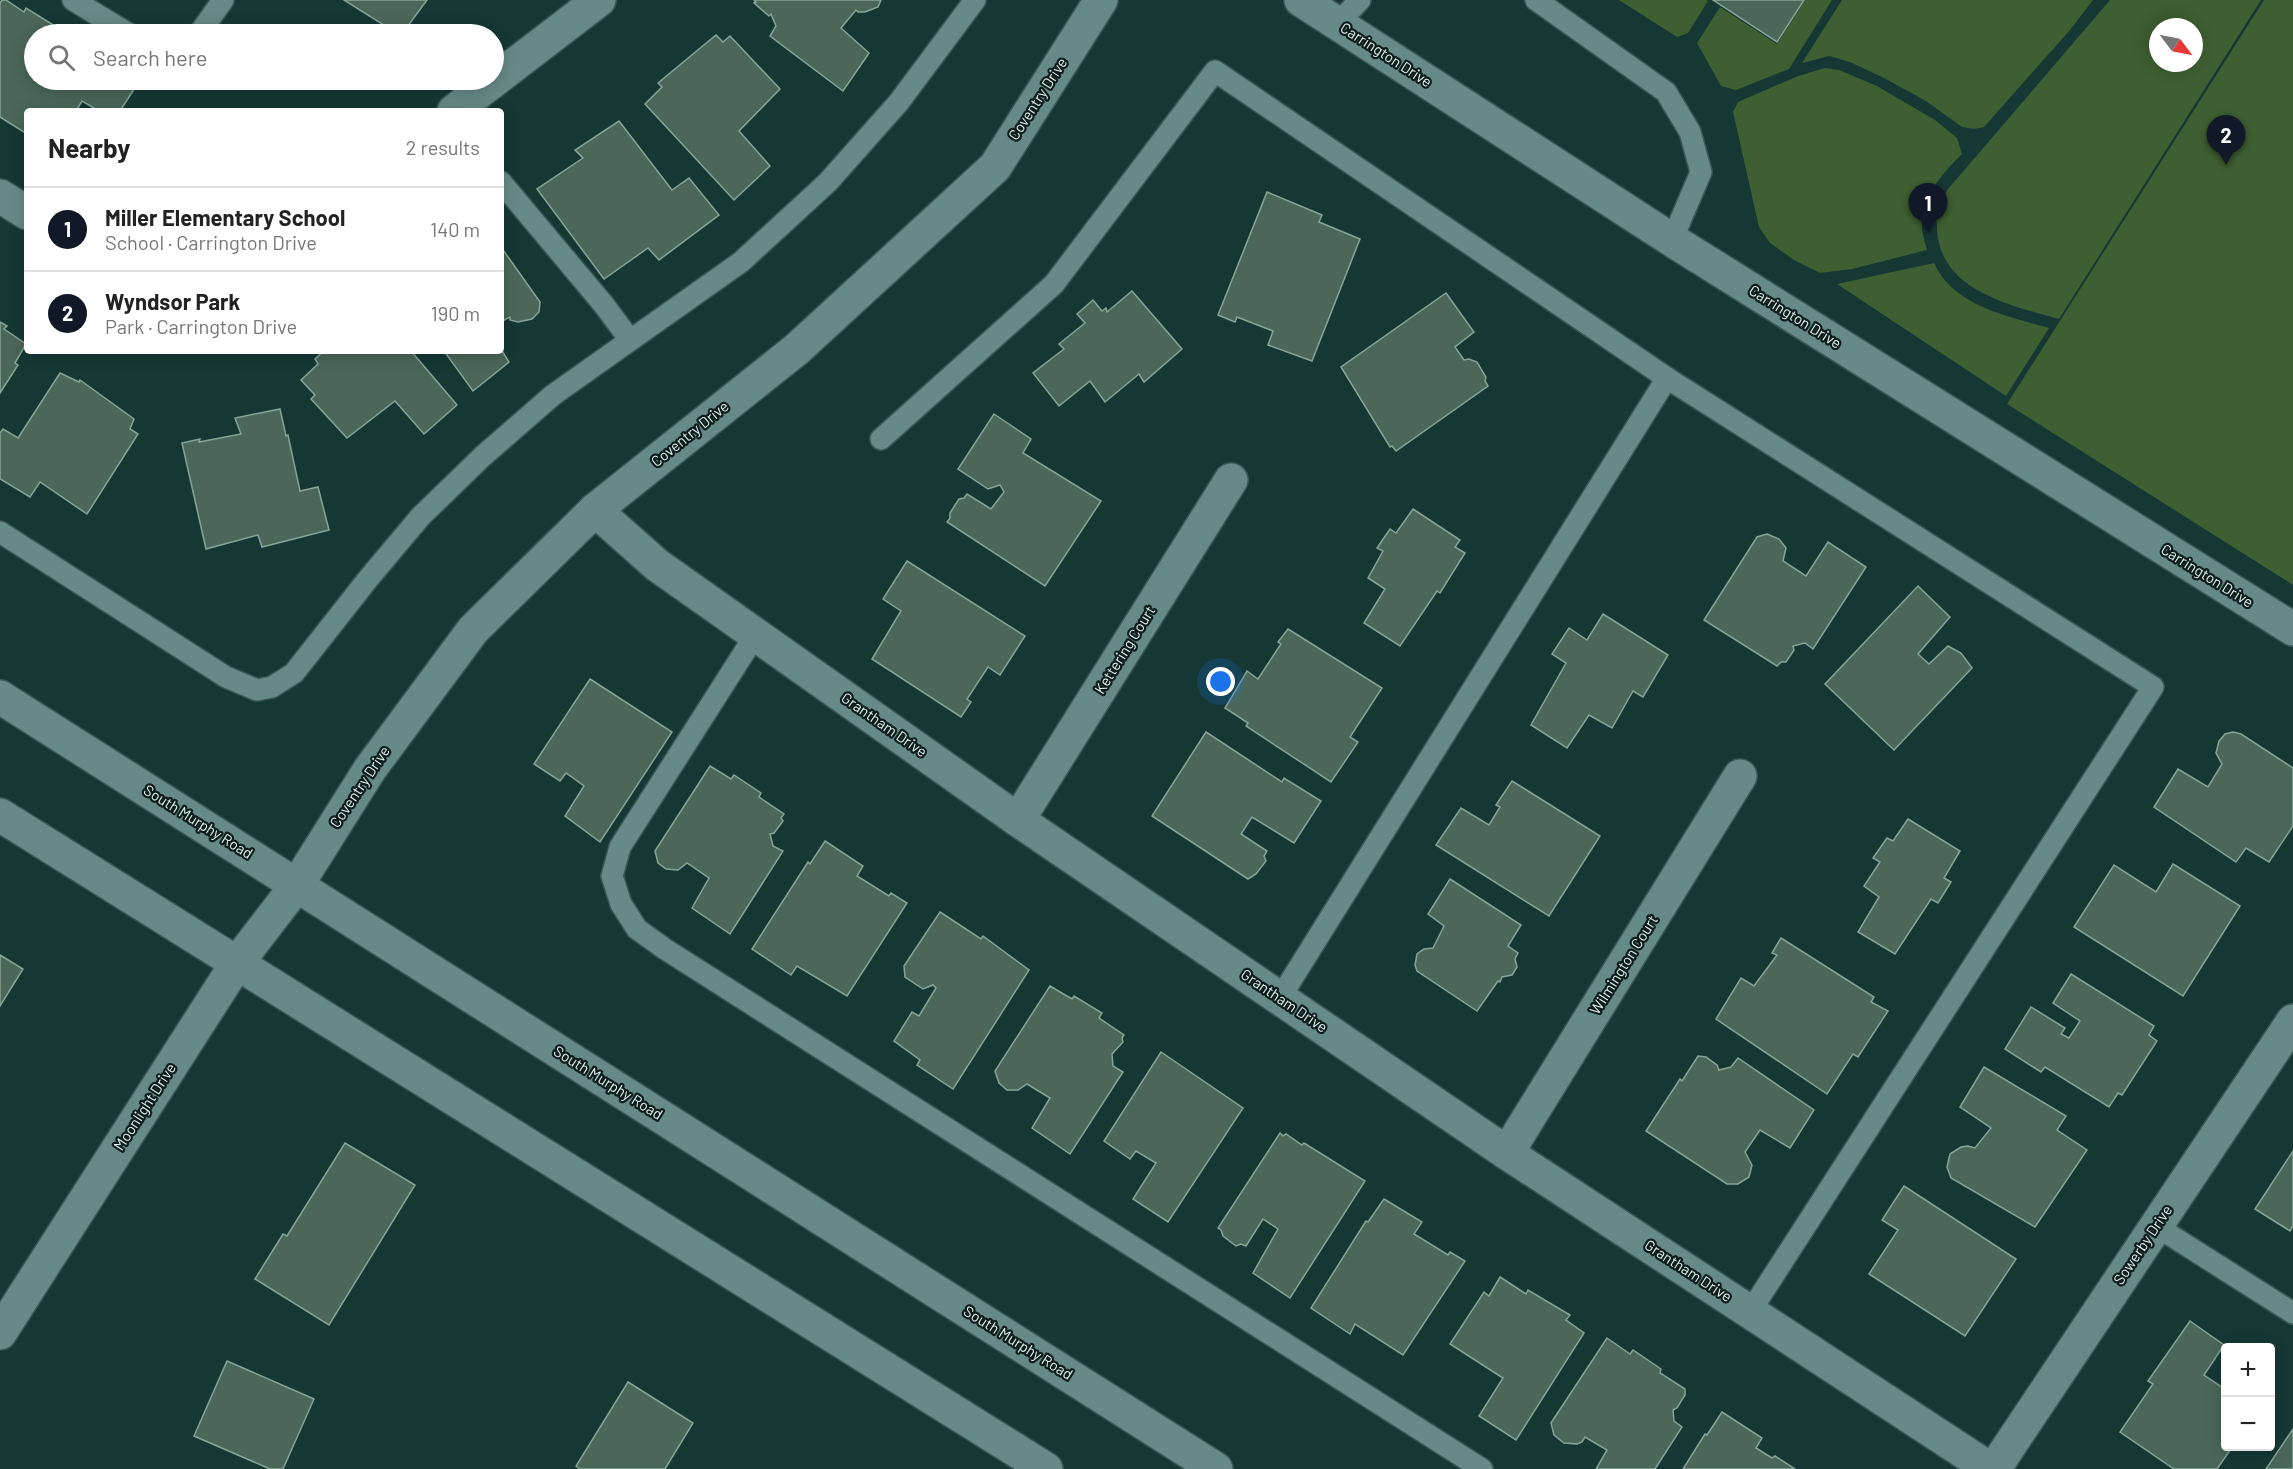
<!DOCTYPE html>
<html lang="en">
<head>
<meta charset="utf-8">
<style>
	body { margin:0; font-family:Barlow,sans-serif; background:#f2f2f2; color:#222 }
	.controls { position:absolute; right:18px; bottom:18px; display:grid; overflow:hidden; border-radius:6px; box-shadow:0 3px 15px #0003 }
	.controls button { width:54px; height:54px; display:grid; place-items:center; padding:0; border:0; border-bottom:2px solid #e0e0e0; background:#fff; color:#222; font:30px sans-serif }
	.compass { position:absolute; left:2149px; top:18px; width:54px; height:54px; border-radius:50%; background:#fff; box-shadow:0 3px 15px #0003; rotate:122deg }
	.you { position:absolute; left:1221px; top:682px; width:21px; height:21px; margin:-15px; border:4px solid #fff; border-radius:50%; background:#1a73e8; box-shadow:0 0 0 9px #1a73e833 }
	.badge { display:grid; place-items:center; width:39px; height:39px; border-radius:50%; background:#111827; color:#fff; font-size:20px; font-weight:700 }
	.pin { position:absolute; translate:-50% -50px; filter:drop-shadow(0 2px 3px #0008) }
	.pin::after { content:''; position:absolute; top:32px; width:21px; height:18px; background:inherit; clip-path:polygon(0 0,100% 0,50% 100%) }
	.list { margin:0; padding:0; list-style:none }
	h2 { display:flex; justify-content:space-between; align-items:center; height:78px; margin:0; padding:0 24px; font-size:26px }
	h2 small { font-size:20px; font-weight:400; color:#767676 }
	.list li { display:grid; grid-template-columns:39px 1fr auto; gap:18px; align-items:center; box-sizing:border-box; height:84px; padding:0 24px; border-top:2px solid #e0e0e0 }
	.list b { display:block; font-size:22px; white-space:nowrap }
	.list p { margin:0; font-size:20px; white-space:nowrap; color:#767676 }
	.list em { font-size:20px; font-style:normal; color:#767676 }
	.icon { flex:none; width:33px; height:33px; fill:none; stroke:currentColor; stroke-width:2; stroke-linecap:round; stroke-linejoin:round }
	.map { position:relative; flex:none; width:2293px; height:1469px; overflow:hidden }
	.search { position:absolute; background:#fff; box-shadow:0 3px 15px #0003; left:24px; top:24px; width:480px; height:66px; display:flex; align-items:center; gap:15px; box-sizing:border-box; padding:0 21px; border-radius:33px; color:#767676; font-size:22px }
	.panel { position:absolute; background:#fff; box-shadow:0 3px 15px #0003; left:24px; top:108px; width:480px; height:246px; border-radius:6px }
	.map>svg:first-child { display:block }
	.green { fill:#3e5f31; fill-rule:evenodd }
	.building { fill:#4b675a; stroke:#87a596; stroke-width:1.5 }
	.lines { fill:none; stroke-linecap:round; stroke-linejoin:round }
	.lane-casing { stroke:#3a5654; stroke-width:24 }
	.street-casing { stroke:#3a5654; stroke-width:36 }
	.secondary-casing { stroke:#3a5654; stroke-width:36 }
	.lane { stroke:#668a87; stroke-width:21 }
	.street { stroke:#668a87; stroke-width:33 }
	.secondary { stroke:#668a87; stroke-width:33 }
	.labels { text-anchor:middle; stroke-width:4.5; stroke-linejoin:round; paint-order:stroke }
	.street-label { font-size:15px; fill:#dff2f0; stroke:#0e1c1b }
</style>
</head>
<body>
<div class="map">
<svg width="2293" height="1469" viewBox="0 0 2293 1469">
	<rect width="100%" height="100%" fill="#153835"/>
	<g class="green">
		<path d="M1619,0H1706L1708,1L1688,33L1677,37Z"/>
		<path d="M1805,0H1832L1789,69L1736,90L1721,86L1697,43L1720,7L1777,44Z"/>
		<path d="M1842,0H2093L2070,30L1984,127L1974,129L1962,127L1926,101L1882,77L1850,62L1829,56L1802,63Z"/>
		<path d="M2110,0H2261L2059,319C2010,305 1940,291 1937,229C1937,225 1936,219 1936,215C1938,207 1944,197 1948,189ZM2158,27H2194V63H2158Z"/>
		<path d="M2264,0H2293V585L2007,404Z"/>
		<path d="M1825,68L1839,70L1877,86L1935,120L1957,138L1962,154C1943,173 1923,195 1922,222C1921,231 1925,242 1927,250L1852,269L1820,273L1794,260L1770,243L1759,227L1733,112L1738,102L1798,76Z"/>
		<path d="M1934,263C1953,306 2008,316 2049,328L2006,396L1837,284Z"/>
	</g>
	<g class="building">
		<path d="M2,0H6L24,12L26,8L68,34H34V80H140L120,111H99L82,101L76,111H27V134L0,117V3Z"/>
		<path d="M344,0H427L402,34H398Z"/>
		<path d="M754,0H881L878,7L865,12H858L856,10L841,28L869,53L843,91L770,36L776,26L771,14L769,16L754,3L756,2Z"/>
		<path d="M1713,0H1804L1777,42Z"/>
		<path d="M716,35L723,42L730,36L780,89L739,131L770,166L734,200L645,104L662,87L658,83Z"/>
		<path d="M619,121L672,190L689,178L719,215L659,260L648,248L604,279L537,189L583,158L575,150Z"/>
		<path d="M1267,192L1322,215L1319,222L1360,239L1312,361L1268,345L1273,331L1237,317L1235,322L1218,315Z"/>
		<path d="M501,247L540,302L539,312L532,319L518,322L510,320V317L501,322Z"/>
		<path d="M1132,291L1182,349L1144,382L1139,374L1105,402L1090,381L1059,406L1033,373L1064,349L1059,344L1085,323L1077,314L1093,300L1102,311L1106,308L1107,312Z"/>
		<path d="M1446,293L1474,332L1455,347L1464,360L1469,359L1477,362L1486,377L1485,381L1488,386L1396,451L1392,446L1390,447L1341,367Z"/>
		<path d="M0,322L7,326L4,329L26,344L15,363L18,365L0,393Z"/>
		<path d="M501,349L509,362L473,391L444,351H501Z"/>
		<path d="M324,351H411L457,405L424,434L395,401L347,438L311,399L315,395L301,380L318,364L315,359Z"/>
		<path d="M60,373L79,382L80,380L134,419L130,429L138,434L87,514L40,482L30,497L0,479V433L3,429L18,438Z"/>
		<path d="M280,409L286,436L288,435L300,491L318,487L329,530L262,547L258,535L206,549L182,443L200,439L199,442L241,434L235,418Z"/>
		<path d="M994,414L1031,439L1023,453L1101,501L1045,586L947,522L950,518V513L959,499L964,498L967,494L991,509L1004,492L1000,485L988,489L958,469Z"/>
		<path d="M1413,509L1460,540L1455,547L1465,553L1440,593L1437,591L1400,646L1364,623L1385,589L1368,578L1383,551L1377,548L1390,529L1396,533Z"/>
		<path d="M1767,534L1779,539L1786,548L1783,561L1806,576L1828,542L1866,567L1813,649L1805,643L1793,646L1794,650L1786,662H1781L1777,666L1704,620L1757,537Z"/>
		<path d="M907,561L1025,636L1000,675L988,667L967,699L971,702L961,717L872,659L901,611L883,599Z"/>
		<path d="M1918,586L1950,617L1918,654L1929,664L1948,646L1961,653L1972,668L1894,750L1825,684Z"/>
		<path d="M1603,614L1668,655L1643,697L1633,691L1612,728L1589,715L1567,748L1531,725L1566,663L1552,654L1569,628L1587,640Z"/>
		<path d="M1288,629L1382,688L1350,737L1358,742L1331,782L1246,726L1248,723L1225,708L1247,671L1258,679L1281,644L1278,642Z"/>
		<path d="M590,679L672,732L600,842L565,816L584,786L566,773L560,781L534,764Z"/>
		<path d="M1206,732L1282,782L1284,778L1321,801L1294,843L1252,817L1241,834L1267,851L1264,856L1266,861L1256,874L1248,879L1152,816Z"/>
		<path d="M2233,732L2241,734L2293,768V826L2269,862L2246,848L2236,862L2154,807L2178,769L2208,787L2222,764L2216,753L2219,741L2225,734Z"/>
		<path d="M710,766L731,779L734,775L761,793L759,797L784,814L781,818L783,821L774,833L770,834L773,846L783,851L730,934L692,908L709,878L687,863L678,870L666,869L658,863L655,851Z"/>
		<path d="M1512,781L1600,836L1549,916L1436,845L1461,808L1489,825L1500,807L1496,805Z"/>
		<path d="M1908,819L1960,851L1944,878L1951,882L1938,903L1931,899L1895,954L1858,932L1879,897L1864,886L1880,862L1873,858L1887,838L1893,841Z"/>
		<path d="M825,841L863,866L857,876L889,896L891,893L907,903L847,996L797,966L791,975L752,949L808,862L810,864Z"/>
		<path d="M2173,864L2240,906L2183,996L2074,927L2114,865L2156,892Z"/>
		<path d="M1450,879L1521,925L1508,946L1518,953L1515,959L1517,967L1512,975L1502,977L1500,982L1498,981L1477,1011L1417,971L1415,965L1417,954L1424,949L1433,948L1444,926L1428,914Z"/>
		<path d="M940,912L981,939L983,936L1029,970L953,1089L917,1065L920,1060L894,1041L912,1012L919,1016L936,988L933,985L923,989L905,977L904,966Z"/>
		<path d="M1781,938L1874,997L1871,1002L1888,1011L1858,1057L1853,1054L1827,1094L1716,1019L1741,978L1754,986L1777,955L1772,953Z"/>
		<path d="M0,955L23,969L0,1006Z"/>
		<path d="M2071,974L2154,1026L2149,1035L2157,1041L2122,1095L2118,1093L2109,1107L2045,1067L2041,1072L2005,1049L2031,1007L2065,1028L2061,1034L2069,1038L2080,1021L2053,1003Z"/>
		<path d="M1050,986L1072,999L1074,996L1102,1013L1099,1018L1124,1035L1122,1038L1123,1042L1112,1054L1113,1066L1123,1072L1070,1154L1032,1128L1050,1098L1027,1084L1018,1090H1007L999,1083L995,1071Z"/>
		<path d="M1161,1052L1243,1108L1168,1222L1133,1199L1156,1163L1136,1151L1130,1159L1104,1141Z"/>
		<path d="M1698,1056L1706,1057L1717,1065L1719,1070L1731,1067L1738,1058L1814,1110L1790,1148L1760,1130L1745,1152L1752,1165L1749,1177L1738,1184H1727L1646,1131L1680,1079L1682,1081Z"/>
		<path d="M1984,1067L2066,1116L2057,1130L2087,1150L2035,1227L1951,1178L1947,1167L1950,1154L1961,1147L1968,1146L1975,1148L1991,1128L1960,1107Z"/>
		<path d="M1280,1133L1283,1136L1286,1134L1302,1145L1304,1143L1365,1181L1290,1298L1253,1273L1278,1229L1263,1219L1246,1246L1241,1244L1236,1246L1223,1236L1221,1230L1218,1228Z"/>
		<path d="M345,1143L415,1185L329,1325L255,1279L283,1234L287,1236Z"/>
		<path d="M2293,1151V1226L2290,1231L2255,1209Z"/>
		<path d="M1904,1186L2016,1259L1965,1336L1869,1274L1898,1230L1882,1220Z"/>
		<path d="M1384,1199L1422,1222L1414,1234L1448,1255L1450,1252L1465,1261L1403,1355L1355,1324L1350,1334L1311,1308L1366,1221L1368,1222Z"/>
		<path d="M1500,1277L1526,1294L1528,1290L1570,1315L1566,1320L1584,1333L1516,1440L1479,1416L1503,1378L1450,1344L1484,1292L1489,1296Z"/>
		<path d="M2190,1321L2224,1345L2204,1375L2226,1390V1446H2233L2217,1469H2174L2120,1432L2153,1384L2148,1381Z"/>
		<path d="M1607,1338L1630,1354L1633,1350L1661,1369L1660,1373L1685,1389V1395L1677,1408L1673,1410L1674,1421L1682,1427L1655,1469H1596L1607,1450L1585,1437L1582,1442L1577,1444L1564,1443L1554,1435L1551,1423Z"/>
		<path d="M227,1361L314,1399L283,1469H270L194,1436Z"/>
		<path d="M628,1382L693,1423L665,1469H580L576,1466Z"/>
		<path d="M1722,1412L1762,1438L1756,1448L1772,1458L1775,1456L1795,1469H1683L1705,1434L1707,1435Z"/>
		<path d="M2293,1429V1469H2266Z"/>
	</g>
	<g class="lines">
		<g class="lane-casing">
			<g id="lane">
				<path d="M73,0L129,34"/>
				<path d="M1536,0L1666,92L1690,132L1701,172L1672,240"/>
				<path d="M1337,24L1360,0"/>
				<path d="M199,34L223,0"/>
				<path d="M501,182L604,305L630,340"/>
				<path d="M1667,378L2153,687L1750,1312"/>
				<path d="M881,439L1054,284L1215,71L1667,378L1280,998"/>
				<path d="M0,532L226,677L257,690L272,687L294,673L368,579L421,516L483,456L553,395L741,262L828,182L899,102L975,0"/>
				<path d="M756,634L620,847L612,876L621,904L637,929L665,949L1482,1469"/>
				<path d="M2156,1226L2293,1313"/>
			</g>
		</g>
		<g class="street-casing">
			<g id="street">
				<path d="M454,111L599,0"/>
				<path d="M0,196L27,213"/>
				<path d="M595,510L657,565L1018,820L1507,1153L1990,1469"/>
				<path d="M1018,820L1231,480"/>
				<path d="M1507,1153L1740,776"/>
				<path d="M0,1333L237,963L297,885"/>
				<path d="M1994,1469L2293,1021"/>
			</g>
		</g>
		<g class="secondary-casing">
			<g id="secondary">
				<path d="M1301,0L1672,240L2293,629"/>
				<path d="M0,697L1216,1469"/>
				<path d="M0,815L1046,1469"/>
				<path d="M297,885L370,769L473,630L595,510L797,349L995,167L1101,0"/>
			</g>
		</g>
		<use href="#lane" class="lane"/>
		<use href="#street" class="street"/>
		<use href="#secondary" class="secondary"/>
	</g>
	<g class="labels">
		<g class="street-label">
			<text transform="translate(1386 55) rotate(33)" y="5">Carrington Drive</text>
			<text transform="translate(1038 99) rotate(-57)" y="5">Coventry Drive</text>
			<text transform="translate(1795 317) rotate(32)" y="5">Carrington Drive</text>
			<text transform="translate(690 434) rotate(-39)" y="5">Coventry Drive</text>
			<text transform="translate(2207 576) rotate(32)" y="5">Carrington Drive</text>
			<text transform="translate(1125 650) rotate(-58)" y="5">Kettering Court</text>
			<text transform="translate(884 725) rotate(35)" y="5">Grantham Drive</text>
			<text transform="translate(360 787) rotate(-56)" y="5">Coventry Drive</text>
			<text transform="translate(198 822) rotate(32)" y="5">South Murphy Road</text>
			<text transform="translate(1624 965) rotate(-58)" y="5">Wilmington Court</text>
			<text transform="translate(1284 1001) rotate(34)" y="5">Grantham Drive</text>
			<text transform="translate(608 1083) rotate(32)" y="5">South Murphy Road</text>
			<text transform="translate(145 1107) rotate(-57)" y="5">Moonlight Drive</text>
			<text transform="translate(2143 1245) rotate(-56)" y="5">Sowerby Drive</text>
			<text transform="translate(1688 1271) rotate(33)" y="5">Grantham Drive</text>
			<text transform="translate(1018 1343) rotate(32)" y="5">South Murphy Road</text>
		</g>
	</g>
</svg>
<div class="controls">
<button>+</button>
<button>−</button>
</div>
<svg class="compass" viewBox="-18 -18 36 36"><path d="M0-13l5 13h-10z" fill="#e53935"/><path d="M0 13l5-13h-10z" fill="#767676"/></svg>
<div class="you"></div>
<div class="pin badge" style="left:1928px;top:233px">1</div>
<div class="pin badge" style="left:2226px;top:165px">2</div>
<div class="search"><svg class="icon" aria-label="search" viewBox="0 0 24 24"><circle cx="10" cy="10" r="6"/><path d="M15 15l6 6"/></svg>Search here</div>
<section class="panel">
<h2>Nearby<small>2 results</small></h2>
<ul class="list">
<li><span class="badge">1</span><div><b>Miller Elementary School</b><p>School · Carrington Drive</p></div><em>140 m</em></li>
<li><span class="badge">2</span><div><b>Wyndsor Park</b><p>Park · Carrington Drive</p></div><em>190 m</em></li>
</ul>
</section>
</div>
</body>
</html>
